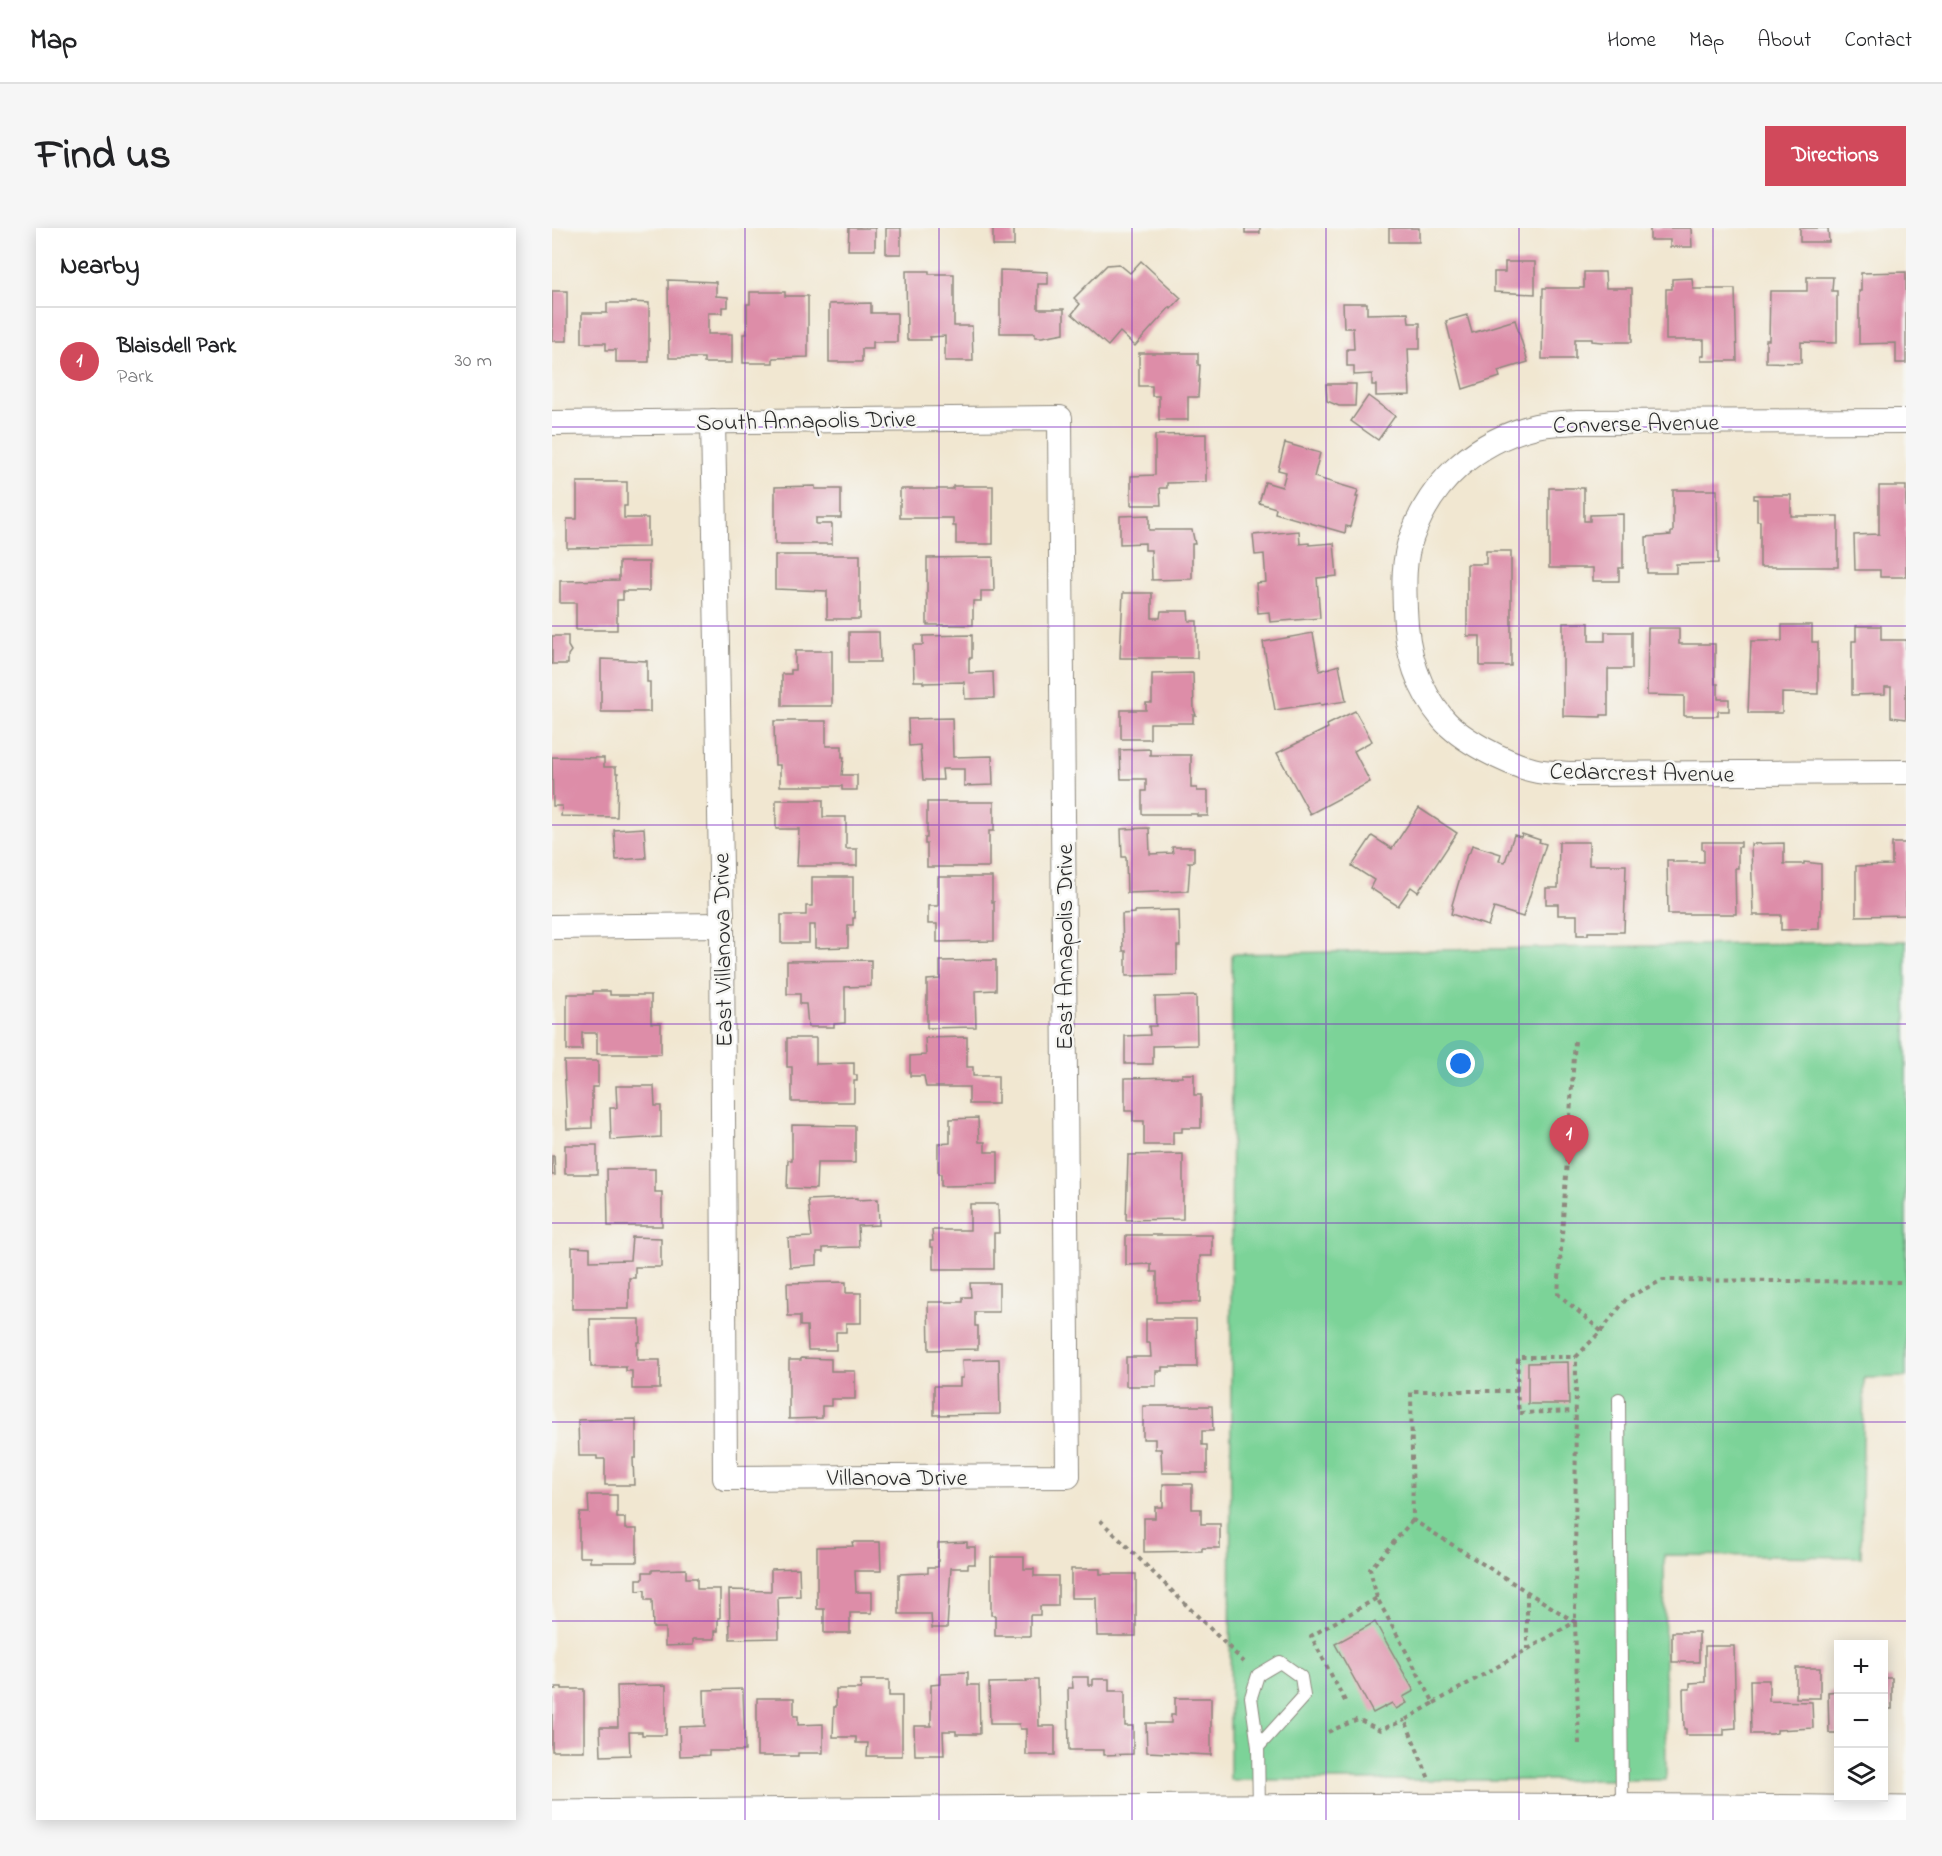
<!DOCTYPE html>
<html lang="en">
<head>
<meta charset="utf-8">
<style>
	body { margin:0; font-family:"Indie Flower",sans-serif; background:#f6f6f6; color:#202124 }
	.controls { position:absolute; right:18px; bottom:18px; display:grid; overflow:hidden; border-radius:0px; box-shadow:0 3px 15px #0003 }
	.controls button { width:54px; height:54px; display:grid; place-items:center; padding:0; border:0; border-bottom:2px solid #e0e0e0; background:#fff; color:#202124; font:30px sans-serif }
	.you { position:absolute; left:909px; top:836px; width:21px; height:21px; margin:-15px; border:4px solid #fff; border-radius:50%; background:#1a73e8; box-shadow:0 0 0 9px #1a73e833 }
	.badge { display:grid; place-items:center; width:39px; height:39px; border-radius:50%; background:#d1495b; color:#fff; font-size:20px; font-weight:700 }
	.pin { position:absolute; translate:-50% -50px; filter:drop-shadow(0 2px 3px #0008) }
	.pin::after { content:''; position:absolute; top:32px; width:21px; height:18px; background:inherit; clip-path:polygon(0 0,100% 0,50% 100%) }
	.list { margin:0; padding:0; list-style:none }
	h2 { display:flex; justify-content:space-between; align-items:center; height:78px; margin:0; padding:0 24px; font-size:26px }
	h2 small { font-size:20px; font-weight:400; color:#757577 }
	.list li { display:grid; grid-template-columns:39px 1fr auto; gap:18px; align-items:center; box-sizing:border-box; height:108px; padding:0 24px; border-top:2px solid #e0e0e0 }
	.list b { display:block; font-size:22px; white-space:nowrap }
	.list p { margin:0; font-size:20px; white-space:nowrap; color:#757577 }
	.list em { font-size:20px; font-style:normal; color:#757577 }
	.icon { flex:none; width:33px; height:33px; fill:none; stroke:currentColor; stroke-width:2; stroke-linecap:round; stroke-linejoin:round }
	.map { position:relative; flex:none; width:1354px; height:1592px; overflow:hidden; border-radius:0px }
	header { display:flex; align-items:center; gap:36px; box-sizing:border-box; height:84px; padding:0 30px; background:#fff; border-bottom:2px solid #e0e0e0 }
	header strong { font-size:28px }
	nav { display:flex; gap:33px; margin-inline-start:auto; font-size:21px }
	.intro { display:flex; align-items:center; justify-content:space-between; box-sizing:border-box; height:144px; padding:0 36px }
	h1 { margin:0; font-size:42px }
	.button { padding:15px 27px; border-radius:0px; background:#d1495b; color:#fff; font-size:21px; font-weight:700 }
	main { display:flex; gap:36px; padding:0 36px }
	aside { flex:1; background:#fff; border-radius:0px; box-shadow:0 3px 15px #0003 }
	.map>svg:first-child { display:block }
	.green { fill:#7bd398; stroke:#537f62; stroke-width:1.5 }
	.building { fill:#dd8da8 }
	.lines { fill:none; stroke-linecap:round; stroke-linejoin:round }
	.lane-casing { stroke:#8e897e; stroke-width:14 }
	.street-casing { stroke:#8e897e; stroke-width:26 }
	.secondary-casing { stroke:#8e897e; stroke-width:35 }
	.path { stroke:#8e897e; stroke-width:4; stroke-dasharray:4.5 4.5; stroke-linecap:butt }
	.lane { stroke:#fff; stroke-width:12 }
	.street { stroke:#fff; stroke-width:24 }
	.secondary { stroke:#fff; stroke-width:33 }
	.grid { fill:none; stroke:#7b2cbf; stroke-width:1.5; stroke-opacity:0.55 }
	.labels { text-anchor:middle; stroke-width:5; stroke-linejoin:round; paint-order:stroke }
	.street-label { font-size:24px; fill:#2b2b2b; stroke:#f6f6f2 }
</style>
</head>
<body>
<header>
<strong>Map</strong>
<nav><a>Home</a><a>Map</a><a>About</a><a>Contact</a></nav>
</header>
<div class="intro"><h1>Find us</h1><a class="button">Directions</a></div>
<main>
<aside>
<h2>Nearby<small></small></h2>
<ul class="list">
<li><span class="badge">1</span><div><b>Blaisdell Park</b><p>Park</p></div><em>30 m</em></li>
</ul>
</aside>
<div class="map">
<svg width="1354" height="1592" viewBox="0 0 1354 1592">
	<rect width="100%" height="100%" fill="#f6f6f2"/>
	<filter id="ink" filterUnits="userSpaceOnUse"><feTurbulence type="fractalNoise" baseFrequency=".0167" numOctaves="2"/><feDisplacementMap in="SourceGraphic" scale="12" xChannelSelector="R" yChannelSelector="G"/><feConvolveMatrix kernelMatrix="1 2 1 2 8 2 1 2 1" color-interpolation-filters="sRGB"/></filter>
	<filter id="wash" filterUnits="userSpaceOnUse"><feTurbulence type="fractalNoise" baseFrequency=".008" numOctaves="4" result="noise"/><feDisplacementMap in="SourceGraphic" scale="24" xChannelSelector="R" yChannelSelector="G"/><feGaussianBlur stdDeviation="1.35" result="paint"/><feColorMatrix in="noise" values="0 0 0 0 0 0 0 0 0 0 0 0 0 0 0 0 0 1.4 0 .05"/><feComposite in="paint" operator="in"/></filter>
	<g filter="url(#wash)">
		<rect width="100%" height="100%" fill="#f1e7d1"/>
		<path class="green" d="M1354,713V1149L1312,1150L1309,1329L1112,1327L1114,1552H678L680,726Z"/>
		<g id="blocks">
			<g class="building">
				<path d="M297,0H323V22H296Z"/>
				<rect x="334" y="0" width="15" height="26"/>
				<rect x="441" y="0" width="21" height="18"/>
				<rect x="693" y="0" width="15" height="5"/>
				<rect x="837" y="0" width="30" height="14"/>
				<path d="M1098,0H1139L1140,19H1118V12H1098Z"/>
				<path d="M1248,0H1276L1277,14H1248Z"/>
				<path d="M589,33L629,70L619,81L618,79L583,118L568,104L556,118L520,86L528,76L522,70L555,37L567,36L578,45Z"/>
				<path d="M953,34H983V66L942,64V44H953Z"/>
				<path d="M448,42L496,44V56H486V81H512V105L490,109H483V105H448Z"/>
				<path d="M354,43H377V46H402V98H420L421,133H393V108L378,109L379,112H355Z"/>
				<path d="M1032,44H1053L1054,60H1080V114H1050L1040,113V111H1023V131H990L991,60H1032Z"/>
				<path d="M1354,44V135H1344V115L1307,116V63H1309V45Z"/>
				<path d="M1255,49H1281L1280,63H1285V115L1249,114V135L1214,134V112H1217L1218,63H1255Z"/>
				<path d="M1140,50L1141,61H1183L1185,133H1149V128H1152V112H1114V61H1120V51Z"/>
				<path d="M116,52L164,54V68L176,69V79H170V85H156V106H180V135H152V130H117Z"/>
				<rect x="0" y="63" width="15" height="50"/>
				<path d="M198,64H233V68H256V129L221,130V135H191V106H195V76H198Z"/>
				<path d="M79,74L97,75V134H64V122H54V115H30V85H55V75H79Z"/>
				<path d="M319,75V85H345V114H321V121H310V134H277V76Z"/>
				<path d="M791,75H815V86L856,85L857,95H868V121H856L858,167L824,168V157H820V146L802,147V138H795V121H802L801,100H792Z"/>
				<path d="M915,87L920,105L963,92L976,134L946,143L948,149L911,161L894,93Z"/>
				<path d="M587,125H646V137H648L646,169H636V192H607V168H600V158H587Z"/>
				<path d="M774,156H804L803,178H787L775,173Z"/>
				<path d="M816,168L843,188L826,212L799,193Z"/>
				<path d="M654,206V254L615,255V260H608L609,277H579V248L603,247V207Z"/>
				<path d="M733,215L768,225L762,249L806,262L804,269H806L798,299L794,298L793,305L723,285L724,280L707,275L713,254L730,259L734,244L726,242Z"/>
				<path d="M25,254H75V278H72V290H96V319L15,320V291H25Z"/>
				<path d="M263,258V261H289V290H264V296H280V316H223V259Z"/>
				<path d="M401,258H441V316H404V298H401V290H348V261H401Z"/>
				<path d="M1327,258H1354V349H1328V342H1303L1302,307L1327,306Z"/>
				<path d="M997,260H1032V293H1038V287L1071,286V340H1067V353H1041V340H997Z"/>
				<path d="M1121,262H1165L1166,335L1124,336V345H1095L1094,309L1119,307V304H1121Z"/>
				<path d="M1202,267H1239V288H1286V339H1208V293H1205V271H1202Z"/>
				<path d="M597,287V302H640L643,316H640V351L600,352L599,322H593V315L568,316V288Z"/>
				<path d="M747,303L748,316L757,315V317L782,315L785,348L765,350L768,390L718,394L717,384L706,385L704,355L714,354L712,326L703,327L701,307Z"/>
				<path d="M934,323H959V438H928V408H915V336H934Z"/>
				<path d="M223,327H308V391H275V363L223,361Z"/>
				<path d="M441,329L442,363H429V373H421V397H375V330Z"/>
				<path d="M67,334H97V363H71V372H65V402H24V375H8V353L67,352Z"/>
				<path d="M571,365H600V390H608L609,383H636L637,393H645V430H568Z"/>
				<path d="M1011,395H1037V413H1053V404H1080V441H1056V487H1049V489L1011,488Z"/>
				<path d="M1230,397H1260V414H1266V466L1230,465V485H1196L1199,413H1230Z"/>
				<path d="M1304,398H1329V412H1354V491L1339,489V459H1333V466L1300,467V413H1304Z"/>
				<path d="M1096,400H1127V416H1163V456H1166V471H1177V483H1166V488H1132V468L1095,467Z"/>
				<path d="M297,404H327L328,434H297Z"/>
				<path d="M761,405L768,443L787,437L794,473L769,477L768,475L723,482L711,414Z"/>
				<path d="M420,407V430H417V445L441,444L442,470L413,471L412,454L371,455V453H362L361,417H371V408Z"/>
				<path d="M0,408H16V418L19,423L16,427V436H0Z"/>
				<path d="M243,423H280V478H230V446H239V442H243Z"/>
				<path d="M49,431L95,433V454H98V484H49Z"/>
				<path d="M641,445L642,482L644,487H641V495H598V511H569V482H594V475H600V446Z"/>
				<path d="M803,483L820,513L802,523L818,554L758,586L725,525L776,500L775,497Z"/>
				<path d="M400,490L401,529L440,528L441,557L412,558V541H390L391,552H371L368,517L357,518L356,491Z"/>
				<path d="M222,493H274V518H290V529H292L290,547H305V562H290V558H228V537H223Z"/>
				<path d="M598,521V527H639V560H645V563H656V588H645V586H590V563H594V551H569L568,522Z"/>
				<path d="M0,529L52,530V539H64V545H66L65,589L9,588L10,578H1Z"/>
				<path d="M224,572H271V589H294V621H305V638H245L247,601H224Z"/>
				<path d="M375,574H442V603H437V639H375V616H373V610H375Z"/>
				<path d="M867,580L905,605L866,664L859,659L846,678L818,660L822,652L800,638L820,608L840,621Z"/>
				<path d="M92,600L94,630L64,632L62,602Z"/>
				<path d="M597,600L598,626L621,625L620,619H642V634H636L638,636L636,663L575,665L574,629H570L569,601Z"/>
				<path d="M970,606L988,612L987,614L994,616L971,689L942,680L936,698L899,686L901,678L900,677L915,626L918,624L920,617L949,626L947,633L953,634L962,607L969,609Z"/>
				<path d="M1007,614H1037V637H1074L1072,704H1036V707H1025V687H1006V676H994V660H1006Z"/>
				<path d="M1150,614H1189V619H1186V640H1183L1184,686H1116L1115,632H1121V634H1152V621H1150Z"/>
				<path d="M1232,615V636H1252V634L1269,636V687H1267V701L1229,702V687H1201L1199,616Z"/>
				<path d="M1340,615H1354V687L1304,688V638L1340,637Z"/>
				<path d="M260,649H301V684H303V690H301V697H296V719L263,720V697H257V715H229V687H254V678H260Z"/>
				<path d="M386,649H440V674H442V713L385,714V696H376V678H386Z"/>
				<path d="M627,682L628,718H625V747L574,748V723H571L570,686L583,685V683Z"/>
				<path d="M319,732V758L293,759V795L282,796V799H256L254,776H248V766H235V733Z"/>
				<path d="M444,732V762L423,763L424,799L375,800V752L388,751V733Z"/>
				<path d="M41,763H58V767H99V795H109V826H45V805H30V822H15V766H41Z"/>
				<path d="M644,768L645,817L601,818V836H573V808L598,807L597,798H604L603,769Z"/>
				<path d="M415,809V839H421V848H446V876H417V859H374L372,848H358V828L374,827L373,810Z"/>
				<path d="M235,810H264V836L302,835V847H305V853H302V874H240V839H235Z"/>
				<path d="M12,833H46V859H40V900L15,901Z"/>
				<path d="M630,846H642V867H649V900H630V904H621V917H592V893H581V883H573V850L630,849Z"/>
				<path d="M64,858H102L103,878H109V909L59,912L58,880H65Z"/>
				<path d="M426,890L427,914H433V924H446V957L389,958V946H386V916L398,915V891Z"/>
				<path d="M240,897L303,898V935H265L264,961L235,960L236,932H240Z"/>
				<rect x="13" y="917" width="32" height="29"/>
				<path d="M631,926V991L574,992L576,927Z"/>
				<path d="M0,928H2L3,947H0Z"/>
				<path d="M55,941H103V964H110V998H56Z"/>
				<path d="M305,970V972L326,971L327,997L306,998L307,1019L271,1020V1024H265V1037L238,1039L236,1010L260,1009L256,972Z"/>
				<path d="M418,976H446L447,1005H442V1041H381V1019H378V1013H381L380,1002H418Z"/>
				<path d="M574,1007H660V1028H648V1074H605V1044H599V1036L574,1037Z"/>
				<path d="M80,1009L109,1010V1039H83V1050H77V1081H20V1019L38,1020V1033L78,1032Z"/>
				<path d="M294,1054V1065H309V1095H294V1104H284V1122H256L255,1098H248V1088H236L235,1055Z"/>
				<path d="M418,1055H447V1084H423V1098H426V1121L377,1122L376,1074H411V1069H419Z"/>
				<path d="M38,1091H88V1114H85V1132H108V1161H80V1143H74V1139H39Z"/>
				<path d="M594,1091H644L645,1139H610V1143H604V1158H574V1129H599L598,1115H594Z"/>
				<path d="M249,1130L279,1131V1143H303V1171H279V1178H270V1190L237,1191V1132H249Z"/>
				<path d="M447,1131L448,1186L382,1187V1158H408V1150H411L410,1132Z"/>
				<path d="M1016,1134L1017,1176H976V1135Z"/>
				<path d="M591,1178H660L661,1203H650V1217H655V1245H610L609,1221H603V1211H591Z"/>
				<path d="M84,1191V1230H81L82,1257H53V1231H45V1228H27L26,1192Z"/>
				<path d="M611,1256H640V1281H649V1296H668V1320H650V1323L592,1324V1290H603V1279H611Z"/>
				<path d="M36,1267H65V1290H73V1301H85V1334H38V1329H27V1291L28,1285H37Z"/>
				<path d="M300,1314H328L329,1343H303L304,1364H320V1385H298V1405H272V1381H265V1319L301,1318Z"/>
				<path d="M415,1314V1319H423V1336H416V1340H399L395,1400H380L379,1386H347V1346L376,1345V1339H386V1315Z"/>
				<path d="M439,1329H472V1341H482V1348H506V1378H488V1387H478V1408H443V1387H439Z"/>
				<path d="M247,1340L248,1368L226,1369L227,1410L178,1411L177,1362L219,1363V1341Z"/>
				<path d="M134,1341V1350H145V1361H168V1390H166V1403H163V1411H141V1417L113,1418V1400H101L100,1372H93V1362L85,1363V1351H91V1344H100V1342Z"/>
				<path d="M519,1341H548V1346H584V1408H545L544,1370H519Z"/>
				<path d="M823,1394L862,1463L851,1469L855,1475L844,1481L840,1475L821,1485L783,1416Z"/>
				<rect x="1120" y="1404" width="27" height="30"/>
				<path d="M1153,1418H1182L1184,1500L1172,1501V1507H1134V1501H1132L1131,1461H1138V1455L1153,1454Z"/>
				<rect x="1244" y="1440" width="24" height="30"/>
				<path d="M416,1444V1457H427L428,1506H404V1503H391L392,1527H363L362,1498H379V1457L389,1456V1445Z"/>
				<path d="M520,1449H536V1457H541V1451H557V1463H573V1498H581V1526L552,1527V1522H517L516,1460H521Z"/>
				<rect x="1332" y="1450" width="8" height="31"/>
				<path d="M309,1452H337V1468H350V1528H315L316,1515H304V1509H281L282,1479H284V1461H309Z"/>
				<path d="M474,1452H486L487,1498H503V1527H474V1501H468L467,1496H438L437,1455L475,1454Z"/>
				<path d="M1198,1452H1217V1473L1260,1474L1261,1500L1225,1502V1505L1220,1506H1199Z"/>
				<path d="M114,1457V1507H90V1504H77L78,1527L49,1528L48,1499H66L65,1458Z"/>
				<path d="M4,1459H10V1461H32V1523H0V1461H4Z"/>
				<path d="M191,1461L193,1523H157V1527L128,1528L127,1499L153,1498L152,1462Z"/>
				<path d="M1286,1463V1505H1277L1276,1464Z"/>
				<path d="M205,1470H242V1488H246V1497L271,1496V1525H246V1528H205Z"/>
				<path d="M623,1470H659V1527L595,1524L594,1495H619V1487H623Z"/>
			</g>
		</g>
	</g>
	<g filter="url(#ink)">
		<use href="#blocks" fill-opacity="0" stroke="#8e897e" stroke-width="1.5"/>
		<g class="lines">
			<g class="lane-casing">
				<g id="lane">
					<path d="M1067,1171L1070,1581"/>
					<path d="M706,1519L752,1468L749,1449L728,1434L706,1447L699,1469L706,1519L707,1581"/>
				</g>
			</g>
			<g class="street-casing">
				<g id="street">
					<path d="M1354,193L1025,194C1012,195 997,195 984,198C926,212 880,252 860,308C851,331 852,357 853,381C854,421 864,459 891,491C909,512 954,535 981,542C993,545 1006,545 1017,546L1354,544"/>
					<path d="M0,195L508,190L516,1248L173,1250L170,697L161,193"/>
					<path d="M0,699L170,697"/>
				</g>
			</g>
			<g class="secondary-casing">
				<path id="secondary" d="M0,1589C451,1584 903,1579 1354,1585"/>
			</g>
			<g class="path">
				<path d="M1023,813L1006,1066L1049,1103L1024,1129L1023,1394L1027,1516"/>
				<path d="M1049,1103L1076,1069L1111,1052L1354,1054"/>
				<path d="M965,1162L966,1129H1024"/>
				<path d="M548,1292L692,1434"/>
				<path d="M975,1364V1421"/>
				<path d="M825,1370L818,1341L861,1292"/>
				<path d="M793,1473L759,1408L825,1370L882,1475L853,1492L877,1551"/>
				<path d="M882,1475L1023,1394L861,1292L859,1163H965L967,1185L1024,1183"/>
				<path d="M776,1504L806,1491L828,1502L853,1492"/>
			</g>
			<use href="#lane" class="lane"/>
			<use href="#street" class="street"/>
			<use href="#secondary" class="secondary"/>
		</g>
	</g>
	<path class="grid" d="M193,0V1592M387,0V1592M580,0V1592M774,0V1592M967,0V1592M1161,0V1592M0,199H1354M0,398H1354M0,597H1354M0,796H1354M0,995H1354M0,1194H1354M0,1393H1354"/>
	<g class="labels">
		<g class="street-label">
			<text transform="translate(254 192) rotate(-1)" y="8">South Annapolis Drive</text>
			<text transform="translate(1084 195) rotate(-1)" y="8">Converse Avenue</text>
			<text transform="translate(1090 544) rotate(1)" y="8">Cedarcrest Avenue</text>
			<text transform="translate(512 719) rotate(-90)" y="8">East Annapolis Drive</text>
			<text transform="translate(170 722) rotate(-91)" y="8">East Villanova Drive</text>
			<text x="345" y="1257">Villanova Drive</text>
		</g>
	</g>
</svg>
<div class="controls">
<button>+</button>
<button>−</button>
<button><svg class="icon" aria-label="layers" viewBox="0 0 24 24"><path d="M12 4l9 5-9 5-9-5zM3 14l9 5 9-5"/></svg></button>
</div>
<div class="you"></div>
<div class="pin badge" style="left:1017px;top:937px">1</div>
</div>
</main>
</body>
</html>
